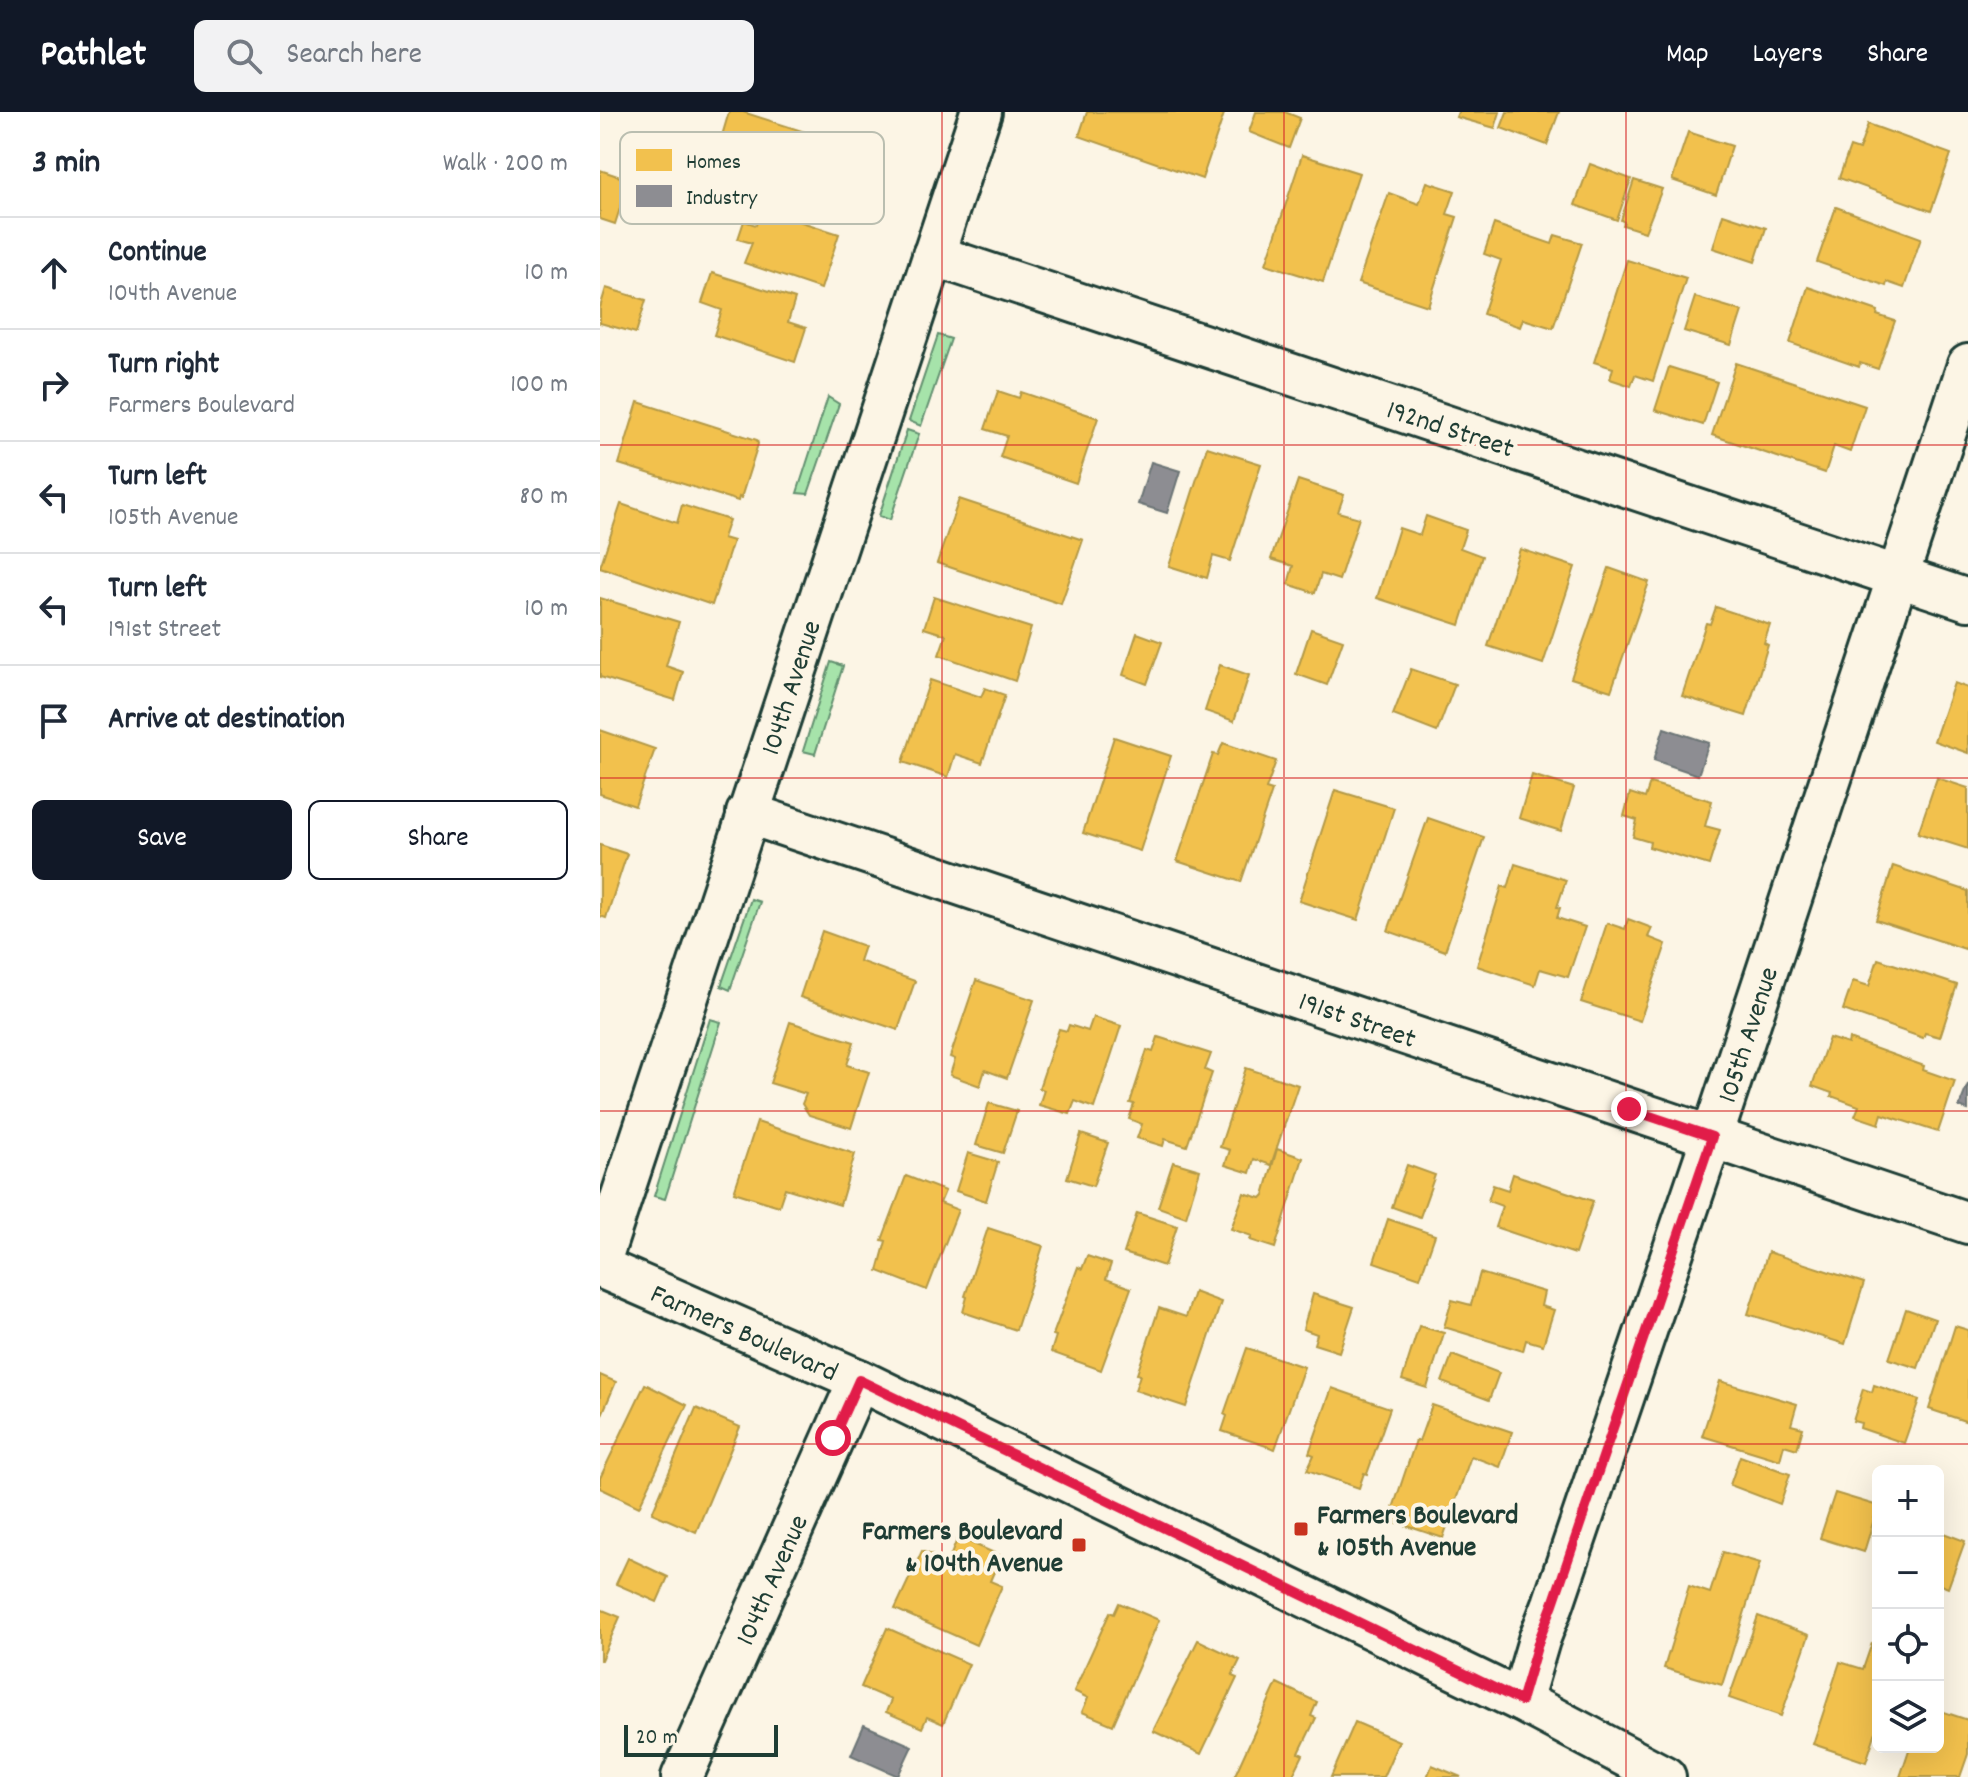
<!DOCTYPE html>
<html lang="en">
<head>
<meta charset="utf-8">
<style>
	body { margin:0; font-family:Dekko,sans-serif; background:#f2f2f3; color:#1f2937 }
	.controls { position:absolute; right:24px; bottom:24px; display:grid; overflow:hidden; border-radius:12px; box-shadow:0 8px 32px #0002 }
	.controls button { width:72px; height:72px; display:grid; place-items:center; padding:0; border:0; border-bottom:2px solid #e0e1e3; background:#fff; color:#1f2937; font:40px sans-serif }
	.scale { position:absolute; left:24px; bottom:20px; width:154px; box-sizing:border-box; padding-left:8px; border:4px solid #1f3d34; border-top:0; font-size:22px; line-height:28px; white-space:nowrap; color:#1f3d34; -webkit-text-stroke:6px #fcf5e5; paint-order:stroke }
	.stop { position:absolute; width:24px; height:24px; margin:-18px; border:6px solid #e11d48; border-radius:50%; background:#fff }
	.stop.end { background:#e11d48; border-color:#fff; box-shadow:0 2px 8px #0008 }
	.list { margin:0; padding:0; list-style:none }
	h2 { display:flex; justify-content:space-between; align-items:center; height:104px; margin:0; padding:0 32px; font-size:34px }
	h2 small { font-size:26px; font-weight:400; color:#747a83 }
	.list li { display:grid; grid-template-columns:52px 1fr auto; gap:24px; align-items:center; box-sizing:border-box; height:112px; padding:0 32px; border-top:2px solid #e0e1e3 }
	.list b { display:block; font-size:30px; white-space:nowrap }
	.list p { margin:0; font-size:26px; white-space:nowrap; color:#747a83 }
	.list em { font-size:26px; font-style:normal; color:#747a83 }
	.actions { display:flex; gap:16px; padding:24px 32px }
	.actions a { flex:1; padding:18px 0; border:2px solid #111827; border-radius:12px; text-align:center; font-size:28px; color:#111827 }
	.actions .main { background:#111827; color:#fff }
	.icon { flex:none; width:44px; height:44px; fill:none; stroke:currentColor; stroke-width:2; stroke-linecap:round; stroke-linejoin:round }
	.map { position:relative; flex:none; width:1368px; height:1665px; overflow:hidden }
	header { display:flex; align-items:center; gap:48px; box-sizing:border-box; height:112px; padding:0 40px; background:#111827; color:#fff }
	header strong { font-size:38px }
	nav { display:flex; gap:44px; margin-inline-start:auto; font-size:28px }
	.search { width:560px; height:72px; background:#f2f2f3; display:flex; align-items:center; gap:20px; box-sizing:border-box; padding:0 28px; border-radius:12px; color:#747a83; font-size:30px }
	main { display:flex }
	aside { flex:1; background:#fff }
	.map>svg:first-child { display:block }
	.green { fill:#a6e3aa; stroke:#62906f; stroke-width:2 }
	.homes { fill:#f2c14e; stroke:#b39946; stroke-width:2 }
	.industry { fill:#8d8d92; stroke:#6c7576; stroke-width:2 }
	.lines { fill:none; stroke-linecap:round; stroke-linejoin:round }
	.street-casing { stroke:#1f3d34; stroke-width:46 }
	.street { stroke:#fcf5e5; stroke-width:40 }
	.route { stroke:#e11d48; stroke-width:10 }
	.grid { fill:none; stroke:#d62828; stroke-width:2; stroke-opacity:0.55 }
	.poi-dot { fill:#c8321e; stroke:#fcf5e5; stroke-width:3 }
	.labels { text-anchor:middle; stroke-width:8; stroke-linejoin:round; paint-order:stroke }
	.street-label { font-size:28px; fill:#1f3d34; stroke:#fcf5e5 }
	.poi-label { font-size:28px; font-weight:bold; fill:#1f3d34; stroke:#fcf5e5; text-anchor:start }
	.key { fill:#fcf5e5; stroke:#babeb0; stroke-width:2 }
	.key-label { font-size:22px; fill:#1f3d34 }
</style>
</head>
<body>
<header>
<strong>Pathlet</strong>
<div class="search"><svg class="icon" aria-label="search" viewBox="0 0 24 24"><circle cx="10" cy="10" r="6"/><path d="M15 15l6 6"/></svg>Search here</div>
<nav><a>Map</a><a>Layers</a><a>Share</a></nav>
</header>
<main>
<aside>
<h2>3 min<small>Walk · 200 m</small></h2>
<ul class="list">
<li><svg class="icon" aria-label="ahead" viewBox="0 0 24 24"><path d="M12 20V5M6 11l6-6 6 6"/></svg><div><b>Continue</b><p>104th Avenue</p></div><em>10 m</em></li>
<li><svg class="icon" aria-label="right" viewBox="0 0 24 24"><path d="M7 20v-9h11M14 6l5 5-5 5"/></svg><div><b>Turn right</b><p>Farmers Boulevard</p></div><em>100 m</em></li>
<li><svg class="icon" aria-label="left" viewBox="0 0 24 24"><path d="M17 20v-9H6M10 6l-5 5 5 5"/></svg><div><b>Turn left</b><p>105th Avenue</p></div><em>80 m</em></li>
<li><svg class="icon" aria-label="left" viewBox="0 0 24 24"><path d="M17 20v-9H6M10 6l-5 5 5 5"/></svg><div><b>Turn left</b><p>191st Street</p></div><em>10 m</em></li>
<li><svg class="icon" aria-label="arrive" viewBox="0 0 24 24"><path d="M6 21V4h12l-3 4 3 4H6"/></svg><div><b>Arrive at destination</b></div></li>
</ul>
<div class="actions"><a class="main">Save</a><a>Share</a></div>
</aside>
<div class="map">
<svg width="1368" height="1665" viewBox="0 0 1368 1665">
	<rect width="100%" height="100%" fill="#fcf5e5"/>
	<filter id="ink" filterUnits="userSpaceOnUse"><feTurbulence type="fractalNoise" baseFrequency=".0125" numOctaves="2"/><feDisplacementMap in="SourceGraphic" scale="16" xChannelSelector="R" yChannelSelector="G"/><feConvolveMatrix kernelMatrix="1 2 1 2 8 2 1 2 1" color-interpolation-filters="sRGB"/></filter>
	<g filter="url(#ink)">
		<g class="green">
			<path d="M338,223L351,227L321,314L309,309Z"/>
			<path d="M228,285L239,292L208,382L197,381Z"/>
			<path d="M307,318L319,322L290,408L279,404Z"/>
			<path d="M231,550L243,554L215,642L203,639Z"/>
			<path d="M151,787L160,790L130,878L121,874Z"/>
			<path d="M110,907L121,910L65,1087L54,1084Z"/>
		</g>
		<g class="homes">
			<path d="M129,0H143L267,40L251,89L149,56L155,38L121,27Z"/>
			<path d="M487,0H618L624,2L602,67L479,24Z"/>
			<path d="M656,0H685L700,6L689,36L649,20Z"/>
			<path d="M858,0H900L895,16L856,5Z"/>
			<path d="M907,0H959L947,33L901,16Z"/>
			<path d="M1268,12L1351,42L1331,99L1239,66L1250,35L1259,38Z"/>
			<path d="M1088,20L1132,34L1116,83L1072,68Z"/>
			<path d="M702,43L759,61L723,170L666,152Z"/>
			<path d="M990,52L1031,67L1017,108L975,93Z"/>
			<path d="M0,58L29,68L15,112L0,107Z"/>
			<path d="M1034,68L1062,77L1045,120L1023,113L1024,110L1021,108Z"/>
			<path d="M827,70L855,79L847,102L857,105L828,194L758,171L789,81L819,92Z"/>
			<path d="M1236,95L1321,126L1304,176L1287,170L1286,174L1217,150Z"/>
			<path d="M161,97L239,122L221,177L144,151L152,131L138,127L144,109L156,113Z"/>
			<path d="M1123,102L1166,116L1155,150L1113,136Z"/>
			<path d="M894,112L952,132L955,123L982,131L953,216L923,207L920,215L883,202L901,148L884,142Z"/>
			<path d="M1027,148L1086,166L1053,269L1035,263L1031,274L1010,267L1013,256L994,250Z"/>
			<path d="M112,161L195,187L188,210L206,216L195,250L114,223L122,198L102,191Z"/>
			<path d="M1208,175L1278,199L1277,203L1295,209L1278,257L1260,251L1259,255L1190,231Z"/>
			<path d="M6,176L46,188L36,221L0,211V196Z"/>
			<path d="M1095,185L1142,199L1131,233L1084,219Z"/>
			<path d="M1136,251L1265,294L1250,340L1234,334L1225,361L1112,323Z"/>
			<path d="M1069,255L1117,270L1103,313L1055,298Z"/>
			<path d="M398,279L419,286L421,280L498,306L476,371L400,345L407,324L385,317Z"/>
			<path d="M38,290L157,328L158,332L141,386L139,385L138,389L19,352Z"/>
			<path d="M607,335L661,352L630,449L613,444L607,466L569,454Z"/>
			<path d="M698,368L744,383L738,400L759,406L739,468L721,462L715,481L688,472L693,454L671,447Z"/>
			<path d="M359,387L483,428L461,492L337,451Z"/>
			<path d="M21,392L77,411L82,393L129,408L123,426L133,429L112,493L0,455Z"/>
			<path d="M826,404L866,418L860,436L882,444L860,513L777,486L799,416L820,423Z"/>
			<path d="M920,437L975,455L943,552L888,534Z"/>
			<path d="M1009,456L1049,470L1011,579L971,566Z"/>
			<path d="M334,485L431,516L415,569L339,543L346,523L324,516Z"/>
			<path d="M0,486L79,510L66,554L83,560L75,588L0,565Z"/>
			<path d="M1116,495L1170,513L1164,531L1168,533L1146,604L1082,584L1106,511L1110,512Z"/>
			<path d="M711,517L743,528L727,573L696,562Z"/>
			<path d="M537,521L562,530L547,572L523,563Z"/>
			<path d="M620,553L649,563L634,609L605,599Z"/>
			<path d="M811,557L855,572L837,620L793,603Z"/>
			<path d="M330,568L381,585L385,576L405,583L382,651L355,642L348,665L303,650Z"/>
			<path d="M1354,571L1368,576V641L1334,629Z"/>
			<path d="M0,618L55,637L35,694L0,682Z"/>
			<path d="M514,625L571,644L540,739L483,721Z"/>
			<path d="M623,631L676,649L666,677L672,679L641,770L577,749L613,642L618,643Z"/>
			<path d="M932,663L974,676L961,719L919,706Z"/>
			<path d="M1337,666L1368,676V737L1318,721Z"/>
			<path d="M1050,671L1112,689L1105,714L1120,718L1109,753L1049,735L1050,730L1033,725L1037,708L1024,704L1030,681L1045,686Z"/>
			<path d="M735,678L794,696L758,808L699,789Z"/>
			<path d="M828,706L884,725L845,839L788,819Z"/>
			<path d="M0,733L27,742L6,806L0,804Z"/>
			<path d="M915,752L966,768L957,795L960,796L957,806L985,815L968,865L940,857L935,873L877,854L902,774L908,776Z"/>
			<path d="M1293,754L1368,779V829L1365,837L1276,808Z"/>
			<path d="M1028,807L1052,816L1048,825L1066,832L1040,909L981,890L1007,811L1025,817Z"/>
			<path d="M222,819L264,834L259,849L315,869L298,918L200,885Z"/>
			<path d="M1278,847L1357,873L1340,925L1325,921L1323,926L1243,898L1253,869L1269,874Z"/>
			<path d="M376,868L434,888L407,966L385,958L380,974L350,963L355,947L350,945Z"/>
			<path d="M493,905L521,914L494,996L475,989L470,1002L439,993L444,978L439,976L459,917L467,919L469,913L488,919Z"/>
			<path d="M190,910L254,930L247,953L269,960L251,1016L209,1003L202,992L206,982L170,971Z"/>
			<path d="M558,925L611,942L605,958L612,961L587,1034L565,1027L563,1034L537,1026L542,1012L529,1007L534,992L530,991L547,938L553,940Z"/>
			<path d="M1229,926L1248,932L1249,927L1324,954L1323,958L1355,969L1338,1020L1282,1002L1279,1012L1255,1004L1259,994L1231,984L1232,981L1212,974Z"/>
			<path d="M646,956L698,973L671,1053L654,1047L650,1061L625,1053L630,1038L620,1035Z"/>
			<path d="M389,991L417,999L403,1041L376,1033Z"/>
			<path d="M157,1010L255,1042L240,1093L185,1076L179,1094L134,1080Z"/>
			<path d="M481,1022L508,1031L493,1074L467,1066Z"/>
			<path d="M677,1037L703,1046L675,1136L650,1128L652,1124L631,1117L644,1081L661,1086L664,1083Z"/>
			<path d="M368,1041L398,1050L386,1089L356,1079Z"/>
			<path d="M573,1050L600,1058L586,1105L558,1095Z"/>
			<path d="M807,1053L835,1063L820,1105L792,1095Z"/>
			<path d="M913,1062L993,1089L975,1142L895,1115L902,1094L888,1089L893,1073L908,1078Z"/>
			<path d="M306,1064L345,1079L340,1091L358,1098L327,1178L278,1159L286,1129L282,1128Z"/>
			<path d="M537,1101L577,1114L564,1154L524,1141Z"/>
			<path d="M788,1107L835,1123L820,1166L774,1150Z"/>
			<path d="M388,1116L443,1134L416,1218L363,1200L367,1185L365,1184Z"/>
			<path d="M1168,1140L1264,1171L1245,1232L1148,1202Z"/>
			<path d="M487,1144L511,1152L506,1167L531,1176L501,1258L451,1240L456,1224L453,1223L478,1155L482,1157Z"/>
			<path d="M880,1161L944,1180L941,1194L954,1198L943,1233L926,1228L923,1239L844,1215L852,1188L871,1193Z"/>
			<path d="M594,1180L621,1190L586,1295L535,1278L540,1263L537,1262L559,1196L586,1205Z"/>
			<path d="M713,1182L754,1195L739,1240L714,1232L717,1222L703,1217Z"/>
			<path d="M1306,1197L1335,1207L1318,1256L1289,1247Z"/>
			<path d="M819,1214L844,1221L827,1276L802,1268Z"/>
			<path d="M1355,1214L1368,1218V1310L1329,1297Z"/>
			<path d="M647,1236L704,1255L675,1337L622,1319L627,1304L624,1302Z"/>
			<path d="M852,1243L899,1261L889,1288L842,1270Z"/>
			<path d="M0,1263L16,1270L0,1307Z"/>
			<path d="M1120,1269L1197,1292L1191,1313L1203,1316L1197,1337L1184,1333L1180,1348L1102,1324Z"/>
			<path d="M45,1272L87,1293L39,1395L0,1376V1366Z"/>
			<path d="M1274,1273L1319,1288L1304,1331L1260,1316L1261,1311L1253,1309L1263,1277L1272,1280Z"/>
			<path d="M732,1276L790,1296L767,1362L764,1361L759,1376L707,1358L714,1343L709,1341Z"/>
			<path d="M832,1293L912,1320L900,1355L871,1344L843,1426L789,1408L816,1328L819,1329Z"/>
			<path d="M96,1296L140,1315L96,1420L52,1401Z"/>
			<path d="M1140,1344L1190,1362L1180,1392L1130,1373Z"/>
			<path d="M1235,1381L1278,1394L1264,1440L1220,1426Z"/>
			<path d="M1338,1419L1365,1429L1348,1476L1338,1472Z"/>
			<path d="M358,1425L401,1444L390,1469L402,1474L376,1533L295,1497L322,1439L348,1450Z"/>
			<path d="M1123,1440L1160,1451L1122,1573L1064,1556L1089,1474L1110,1481Z"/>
			<path d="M28,1446L68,1465L57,1490L16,1472Z"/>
			<path d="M519,1491L559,1508L513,1613L482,1600L488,1586L474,1579L510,1500L514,1502Z"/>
			<path d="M0,1497L20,1505L1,1548H0Z"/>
			<path d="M1158,1504L1209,1523L1181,1604L1129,1586Z"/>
			<path d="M287,1516L369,1552L343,1612L327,1605L322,1616L286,1600L291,1588L261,1575Z"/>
			<path d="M598,1528L640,1548L632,1564L637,1566L601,1642L553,1619Z"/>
			<path d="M1272,1531L1278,1533V1613L1266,1650L1213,1632L1240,1550L1263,1557Z"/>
			<path d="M677,1571L717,1590L711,1604L716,1606L699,1641L703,1643L692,1665H634Z"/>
			<path d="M1338,1598L1368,1608V1642L1360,1665H1300L1310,1635H1338Z"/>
			<path d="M755,1610L799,1629L783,1665H731Z"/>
			<path d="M832,1653L861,1665H827Z"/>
		</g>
		<g class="industry">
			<path d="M551,350L580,359L567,401L538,392Z"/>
			<path d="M1064,616L1109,631L1098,663L1054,648Z"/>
			<path d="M1368,972V998L1359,995Z"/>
			<path d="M264,1613L312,1634L298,1664L251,1643Z"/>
		</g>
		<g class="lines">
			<g class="street-casing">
				<g id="street">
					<path d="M333,143L1368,488"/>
					<path d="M147,701L1368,1111"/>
					<path d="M0,1150L381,0"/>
					<path d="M0,1155L259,1268L921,1589L1065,1665"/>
					<path d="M921,1589L939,1528L953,1492L1112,1025L1368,253"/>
					<path d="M82,1665L259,1268"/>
				</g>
			</g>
			<use href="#street" class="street"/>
		</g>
	</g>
	<g class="lines" filter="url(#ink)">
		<path class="route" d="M233,1326L259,1268L921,1589L939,1528L953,1492L1112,1025L1029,997"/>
	</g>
	<path class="grid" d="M342,0V1665M684,0V1665M1026,0V1665M0,333H1368M0,666H1368M0,999H1368M0,1332H1368"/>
	<g class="poi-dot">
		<rect x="693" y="1409" width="16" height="16" rx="4"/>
		<rect x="471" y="1425" width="16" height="16" rx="4"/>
	</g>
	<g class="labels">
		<g class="street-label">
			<text transform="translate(851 315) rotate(18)" y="10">192nd Street</text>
			<text transform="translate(189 575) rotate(-72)" y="10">104th Avenue</text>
			<text transform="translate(758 906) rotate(19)" y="10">191st Street</text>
			<text transform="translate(1146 922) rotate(-72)" y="10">105th Avenue</text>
			<text transform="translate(145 1219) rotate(24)" y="10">Farmers Boulevard</text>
			<text transform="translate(170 1467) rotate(-66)" y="10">104th Avenue</text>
		</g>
		<g class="poi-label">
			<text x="717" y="1411">Farmers Boulevard<tspan x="717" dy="32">&amp; 105th Avenue</tspan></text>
			<text x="463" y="1427" text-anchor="end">Farmers Boulevard<tspan x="463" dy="32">&amp; 104th Avenue</tspan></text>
		</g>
	</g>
	<rect x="20" y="20" width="264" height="92" rx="12" class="key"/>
	<rect x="36" y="37" width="36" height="22" fill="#f2c14e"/>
	<rect x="36" y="73" width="36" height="22" fill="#8d8d92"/>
	<g class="key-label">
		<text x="86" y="56">Homes</text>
		<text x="86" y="92">Industry</text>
	</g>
</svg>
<div class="controls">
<button>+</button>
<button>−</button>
<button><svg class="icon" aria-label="locate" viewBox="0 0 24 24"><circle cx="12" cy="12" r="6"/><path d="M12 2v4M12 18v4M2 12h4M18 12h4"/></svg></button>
<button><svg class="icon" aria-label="layers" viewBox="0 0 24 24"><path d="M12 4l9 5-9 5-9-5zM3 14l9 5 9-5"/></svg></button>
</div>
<div class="scale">20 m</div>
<div class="stop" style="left:233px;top:1326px"></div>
<div class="stop end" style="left:1029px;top:997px"></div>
</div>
</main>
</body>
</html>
